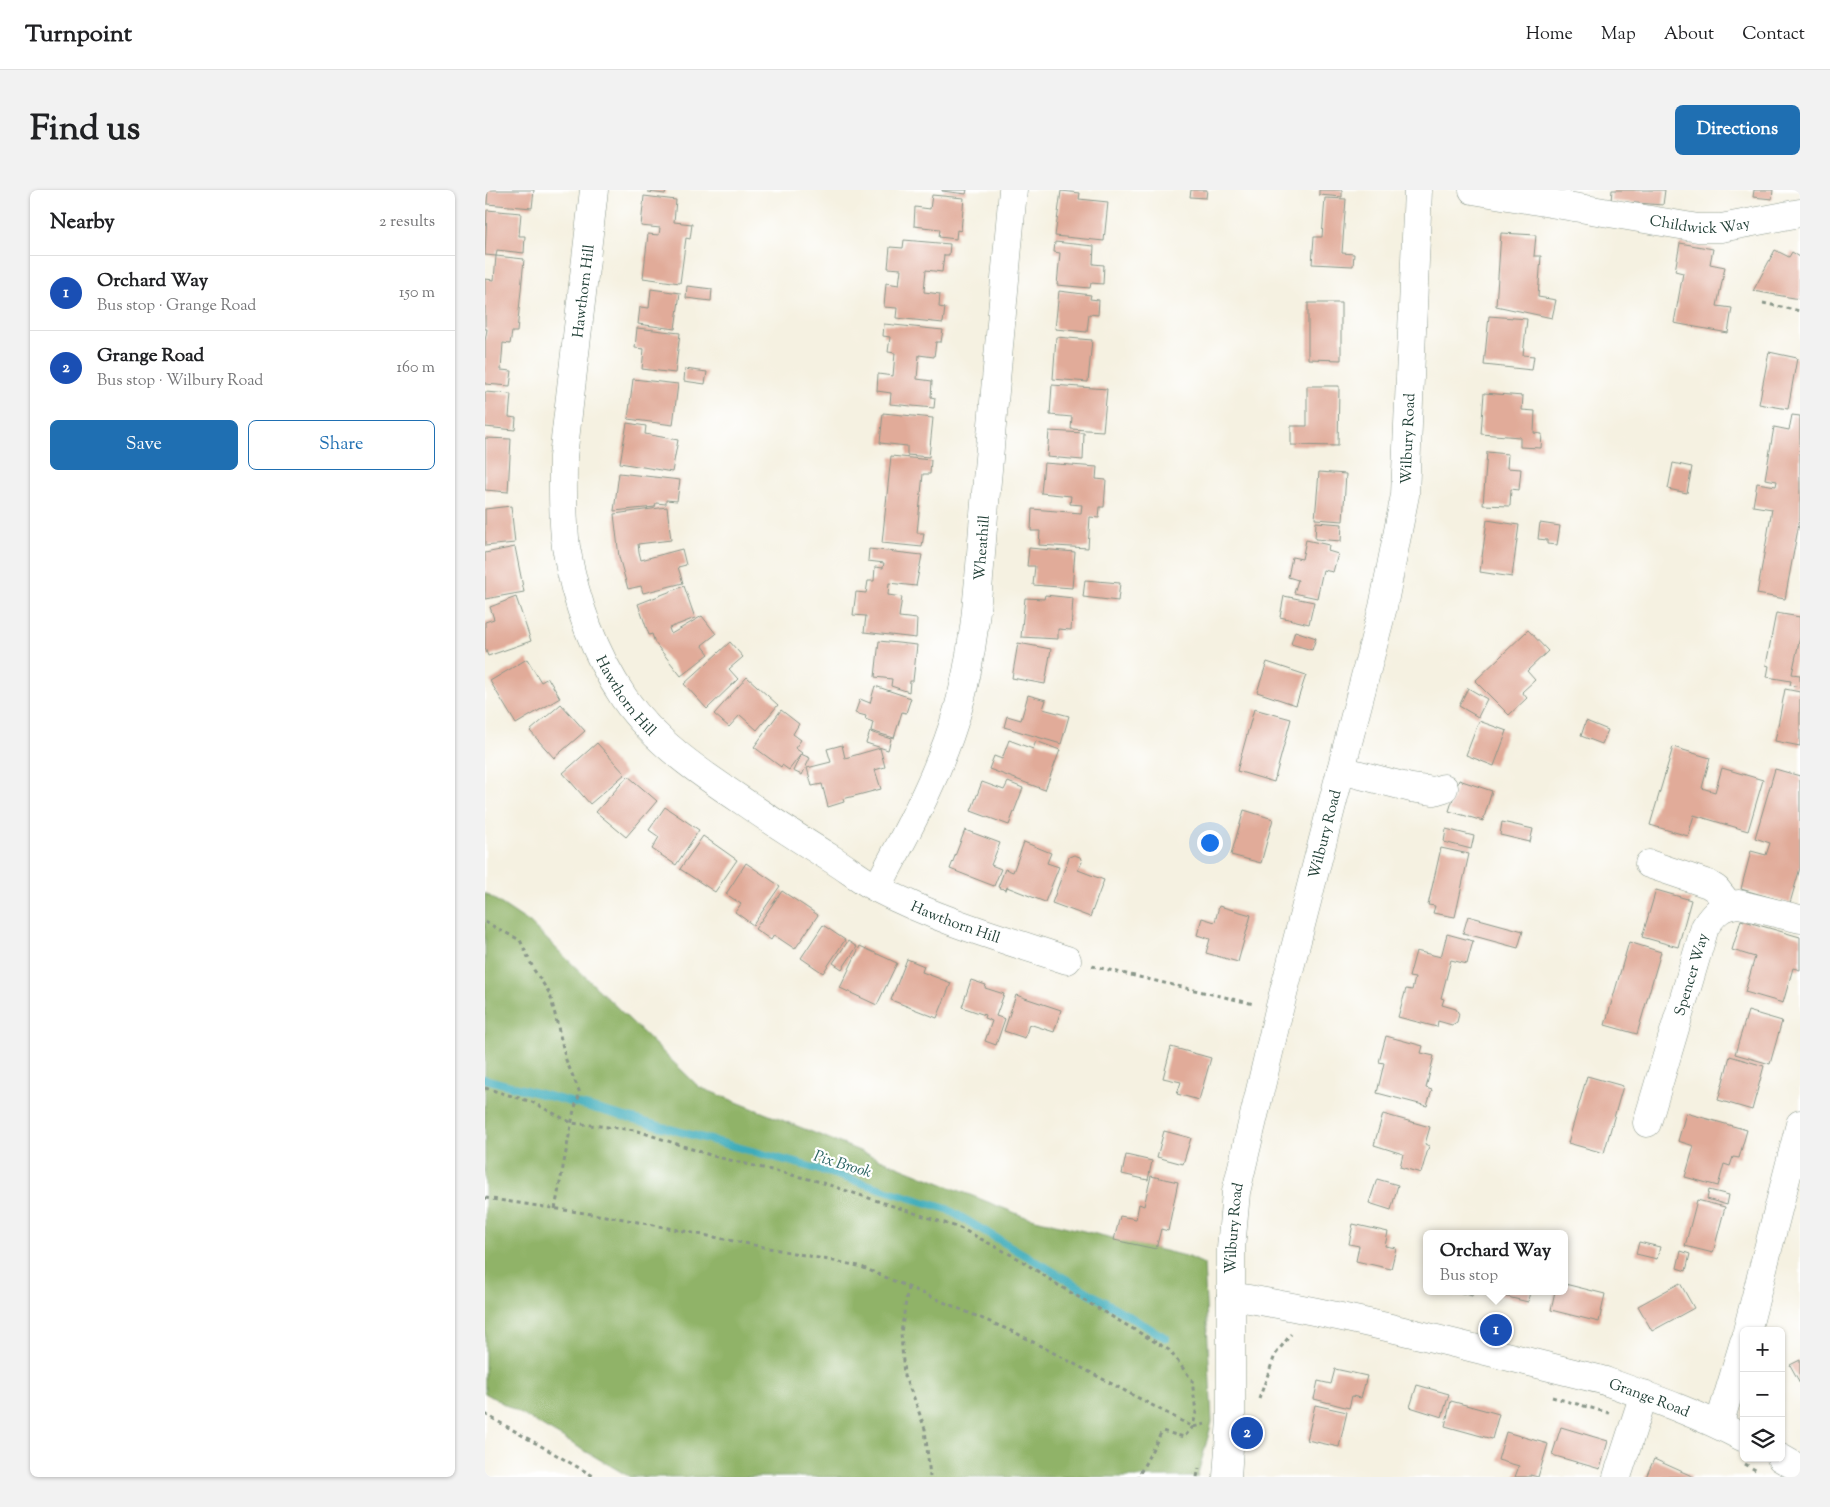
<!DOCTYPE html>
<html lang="en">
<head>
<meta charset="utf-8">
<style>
	body { margin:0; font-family:"Sorts Mill Goudy",serif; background:#f2f2f2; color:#202124 }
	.controls { position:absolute; right:15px; bottom:15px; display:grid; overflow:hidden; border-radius:8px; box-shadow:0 1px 4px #0004 }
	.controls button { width:45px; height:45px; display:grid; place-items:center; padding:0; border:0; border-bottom:1px solid #e0e0e0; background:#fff; color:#202124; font:25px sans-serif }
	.you { position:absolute; left:724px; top:652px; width:18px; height:18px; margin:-12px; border:4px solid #fff; border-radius:50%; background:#1a73e8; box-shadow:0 0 0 8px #1a73e833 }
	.badge { display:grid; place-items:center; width:32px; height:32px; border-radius:50%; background:#1f6fb2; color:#fff; font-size:16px; font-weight:700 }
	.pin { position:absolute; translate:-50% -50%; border:2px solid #fff; box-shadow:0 1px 5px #0006 }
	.popup { position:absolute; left:938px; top:1040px; width:145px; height:65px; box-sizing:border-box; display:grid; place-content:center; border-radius:8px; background:#fff; filter:drop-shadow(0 1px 4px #0005); font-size:16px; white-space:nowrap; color:#757577 }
	.popup b { font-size:19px; color:#202124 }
	.popup::after { content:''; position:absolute; left:50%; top:100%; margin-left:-10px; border:10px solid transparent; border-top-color:#fff }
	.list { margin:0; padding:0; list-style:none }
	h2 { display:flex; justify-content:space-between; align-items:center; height:65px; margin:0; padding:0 20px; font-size:21px }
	h2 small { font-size:16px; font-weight:400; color:#757577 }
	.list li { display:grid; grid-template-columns:32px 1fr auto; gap:15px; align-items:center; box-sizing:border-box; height:75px; padding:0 20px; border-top:1px solid #e0e0e0 }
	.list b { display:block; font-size:19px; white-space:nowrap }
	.list p { margin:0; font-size:16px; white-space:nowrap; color:#757577 }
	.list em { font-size:16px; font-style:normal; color:#757577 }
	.actions { display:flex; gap:10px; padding:15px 20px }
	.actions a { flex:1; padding:11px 0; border:1px solid #1f6fb2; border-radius:8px; text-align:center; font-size:18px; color:#1f6fb2 }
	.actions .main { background:#1f6fb2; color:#fff }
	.icon { flex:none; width:28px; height:28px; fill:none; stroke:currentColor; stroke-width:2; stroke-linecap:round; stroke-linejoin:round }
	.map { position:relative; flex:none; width:1315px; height:1287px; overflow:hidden; border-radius:8px }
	header { display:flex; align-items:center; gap:30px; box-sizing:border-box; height:70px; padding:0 25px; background:#fff; border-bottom:1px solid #e0e0e0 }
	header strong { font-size:24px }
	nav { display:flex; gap:28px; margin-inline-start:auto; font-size:18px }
	.intro { display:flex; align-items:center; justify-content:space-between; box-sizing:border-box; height:120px; padding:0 30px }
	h1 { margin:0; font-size:35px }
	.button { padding:12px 22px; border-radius:8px; background:#1f6fb2; color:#fff; font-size:18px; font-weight:700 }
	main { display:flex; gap:30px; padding:0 30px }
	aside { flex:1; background:#fff; border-radius:8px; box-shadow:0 1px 4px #0004 }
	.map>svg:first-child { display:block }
	.forest { fill:#90b368; stroke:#58784e }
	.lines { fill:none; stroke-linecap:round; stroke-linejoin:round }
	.stream { stroke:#3dacba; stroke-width:8 }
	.building { fill:#e1ab99 }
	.minor-casing { stroke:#8a978a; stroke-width:29 }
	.path { stroke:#8a978a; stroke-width:3; stroke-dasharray:4 4; stroke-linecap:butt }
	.minor { stroke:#fff; stroke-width:28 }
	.labels { text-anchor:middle; stroke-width:4.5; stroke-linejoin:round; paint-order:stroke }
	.street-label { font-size:15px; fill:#1f3d34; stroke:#fff }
	.water-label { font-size:16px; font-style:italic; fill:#2a6463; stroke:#fff }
</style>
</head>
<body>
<header>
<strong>Turnpoint</strong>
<nav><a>Home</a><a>Map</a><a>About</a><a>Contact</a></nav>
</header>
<div class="intro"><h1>Find us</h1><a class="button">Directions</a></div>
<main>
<aside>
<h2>Nearby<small>2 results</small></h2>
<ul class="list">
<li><span class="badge" style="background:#1a4fb4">1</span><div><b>Orchard Way</b><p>Bus stop · Grange Road</p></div><em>150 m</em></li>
<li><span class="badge" style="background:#1a4fb4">2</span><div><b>Grange Road</b><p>Bus stop · Wilbury Road</p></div><em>160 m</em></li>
</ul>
<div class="actions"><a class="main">Save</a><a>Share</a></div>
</aside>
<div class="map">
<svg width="1315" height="1287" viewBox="0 0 1315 1287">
	<rect width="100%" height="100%" fill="#fff"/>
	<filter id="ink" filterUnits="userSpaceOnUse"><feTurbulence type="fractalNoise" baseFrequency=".02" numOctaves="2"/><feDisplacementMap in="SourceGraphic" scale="10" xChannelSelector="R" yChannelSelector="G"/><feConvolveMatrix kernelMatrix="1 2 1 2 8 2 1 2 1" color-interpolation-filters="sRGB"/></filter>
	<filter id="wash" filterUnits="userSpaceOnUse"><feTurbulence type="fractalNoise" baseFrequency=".0096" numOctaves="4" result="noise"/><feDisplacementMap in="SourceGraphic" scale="20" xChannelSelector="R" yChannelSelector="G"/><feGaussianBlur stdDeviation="1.12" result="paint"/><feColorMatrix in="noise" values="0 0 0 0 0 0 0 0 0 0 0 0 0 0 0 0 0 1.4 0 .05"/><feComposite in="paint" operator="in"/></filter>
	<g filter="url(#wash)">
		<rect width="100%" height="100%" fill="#f5f1e1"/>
		<path class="forest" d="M0,703L45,733L214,897L538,1026L704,1067L719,1074L727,1232L712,1287H145L0,1203Z"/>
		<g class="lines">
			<path class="stream" d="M0,889L322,976L462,1019L681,1148"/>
		</g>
		<g id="blocks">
			<g class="building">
				<path d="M3,0H49L47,18L2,14Z"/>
				<path d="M163,0H181L180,4L163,2Z"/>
				<path d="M457,0H482L481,4L457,1Z"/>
				<path d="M706,0H722L721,8L705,7Z"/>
				<path d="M834,0H857V7L834,5Z"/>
				<path d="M1127,0H1180L1178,15L1126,11Z"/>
				<path d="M1269,0H1288L1287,9L1268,7Z"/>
				<path d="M576,1L595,3L594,9L623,12L619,51L570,46Z"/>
				<path d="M447,5L479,8L476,41L472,40L471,49L454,47L455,39L429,36L430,17L445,19Z"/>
				<path d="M159,6L191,10L189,32L207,34L205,49L201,48L195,93L158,88L163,44L174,45L175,38L156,36Z"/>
				<path d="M840,8L861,9L857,63L869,64L868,76L827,74L829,47H837Z"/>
				<path d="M2,20L36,23L34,46H40L39,63L12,60L11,66L39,69L32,142H27L25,154L18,153L16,180L27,181L25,196L0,194V151L2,139H0V89L9,90L11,66L0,65Z"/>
				<path d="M1016,43L1051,45L1049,66H1056L1053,107L1071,110L1067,128L1011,116Z"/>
				<path d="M419,50L465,54L464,65H459L457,82L441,80L440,90L439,102L455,104L454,117L460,118L458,133L411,128L412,118L399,117L401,93L414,95L416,79L403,78L405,57L418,58Z"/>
				<path d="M570,52L609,56L608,74L619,75L618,94L606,93L605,98L572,95L575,63L569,62Z"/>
				<path d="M1195,53L1228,59L1225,74L1240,77L1232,116L1247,118L1243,143L1189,133L1198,83L1190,81Z"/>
				<path d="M1290,60L1304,67L1307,62L1315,67V109L1268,101Z"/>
				<path d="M202,96L227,99L226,111L201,108Z"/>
				<path d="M166,99L195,103L190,139L153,134L155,117L164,118Z"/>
				<path d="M574,101L606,105L605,109L614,110L613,125L604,124L602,142L570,139Z"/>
				<path d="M823,113H856V170L823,169Z"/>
				<path d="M1004,126L1042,129L1038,165L1049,166L1047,180L999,175Z"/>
				<path d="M399,134L458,140L456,152H451L449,167L434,165L432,189L447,191L446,207L450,208L449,218L405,214L406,203L392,201L393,184L408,186L410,163L403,162L405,147L398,146Z"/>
				<path d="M152,138L195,143L190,183L157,179L159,159L150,158Z"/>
				<path d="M571,147L607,150L603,192L568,189Z"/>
				<path d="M1284,162L1312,168L1303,219L1274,214Z"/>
				<path d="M200,179L222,182L220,194L199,191Z"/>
				<path d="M148,189L193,194L188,235L143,229Z"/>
				<path d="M567,195L622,199L618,241L586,239L587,227L565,225Z"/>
				<path d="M822,196H854L853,256L806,255V236H822Z"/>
				<path d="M0,202L26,204L24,227L31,228L30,240L0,237Z"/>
				<path d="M999,203L1038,206L1037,220L1050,221L1049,243L1057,244L1056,258L1035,257V247L996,244Z"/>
				<path d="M398,223L448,228L444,267L422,265V256L395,253Z"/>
				<path d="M1307,225L1315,226V328L1300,409L1272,404L1287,319L1268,316L1272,293L1291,296L1292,291L1280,289L1289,237L1304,240Z"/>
				<path d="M142,233L161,236L160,244L193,250L187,282L135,273Z"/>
				<path d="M564,241L599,243L598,270L562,267Z"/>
				<path d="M0,248L26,249L23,302L0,300Z"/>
				<path d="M1002,262L1023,264L1022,278L1036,279L1034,300L1026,299L1025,316L998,315Z"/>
				<path d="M406,266L446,270L445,284H438L432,343H439L437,357L397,353Z"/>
				<path d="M559,273L612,277L611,289L621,290L619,317H615L614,328L605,327L603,358L554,355L555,341H546L547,319L596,323L597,315L585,314L586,306L556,303Z"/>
				<path d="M1188,273L1207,277L1202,303L1183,299Z"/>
				<path d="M834,282L861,284L858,331L830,329Z"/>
				<path d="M134,283L195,290L192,311L181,310V314L171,313L170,317L129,321Z"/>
				<path d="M26,316L30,353L0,356V319Z"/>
				<path d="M182,317L186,350L153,354L154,362L156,370L197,359L201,375L193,377L198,393L158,403L156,396L143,399L134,367L129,324Z"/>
				<path d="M1002,330L1034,335L1027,387L995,382Z"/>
				<path d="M831,332L857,334L856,351L830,349Z"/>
				<path d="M1055,333L1075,336L1072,355L1062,354V350L1053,349Z"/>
				<path d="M821,350L844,355L843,361L853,364L848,382L838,380L832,408L809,403L813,390L803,387L807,367L817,369Z"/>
				<path d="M30,357L39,402L0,409V363Z"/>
				<path d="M544,358L590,362L587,398L548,395L550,376H542Z"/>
				<path d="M384,359L437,365L431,396L404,393L403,405L417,407L414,427L432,429L431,448L379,442L381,426L368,425L371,402L381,403L383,391H389L390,377L398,378L399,373L383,371Z"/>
				<path d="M600,390L635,393L633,411L598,407Z"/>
				<path d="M199,396L210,428L184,438L186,444L217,426L231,444L217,455L224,464L196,486L170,453L167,444L164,445L153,414Z"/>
				<path d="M560,405L588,408L586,440L573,439V449L536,447L540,408L559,409Z"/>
				<path d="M799,406L829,412L824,434L795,427Z"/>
				<path d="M31,407L46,451L3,466L0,458V432L9,429L5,417Z"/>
				<path d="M1291,423L1315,427V447L1307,484L1315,485V497L1305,495L1306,491L1282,487L1284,476L1281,475Z"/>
				<path d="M1043,440L1063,461L1042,481L1050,490L1037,502L1042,508L1024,525L990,491Z"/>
				<path d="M810,441L831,448L827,460L806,454Z"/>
				<path d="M394,451L432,455L428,491H425L424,502L406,496L407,489L390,487Z"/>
				<path d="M245,452L258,467L244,479L253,489L222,519L199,494Z"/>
				<path d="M533,453L566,459L560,494L527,488Z"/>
				<path d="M42,469L56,492L63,488L75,508L31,534L5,491Z"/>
				<path d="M782,472L821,485L811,515L772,502Z"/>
				<path d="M262,487L293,515L272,540L255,525L244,537L229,524Z"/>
				<path d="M390,496L426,508L421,523L417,522L409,548L386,541L388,532L380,529L381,526L370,523L375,509L385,513Z"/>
				<path d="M983,498L1002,509L993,527L974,516Z"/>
				<path d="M1300,499L1315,502V556L1290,551Z"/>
				<path d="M543,505L561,510L558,519L584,526L576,554L519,537L522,526L536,530Z"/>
				<path d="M76,514L100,541L69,568L45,541Z"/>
				<path d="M769,519L806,529L789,592L752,581Z"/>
				<path d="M296,520L314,534L308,544L316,550L310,558L317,563L304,580L297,575L296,577L269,557Z"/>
				<path d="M994,531L1022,541L1009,576L981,565Z"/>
				<path d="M1101,531L1123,540L1117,554L1096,546Z"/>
				<path d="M385,542L406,549L403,560L381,553Z"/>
				<path d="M524,550L548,559L551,551L575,560L560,600L504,579L509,566L517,569Z"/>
				<path d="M112,553L140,584L105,614L78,583Z"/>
				<path d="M357,555L360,568L395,558L400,577L390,580L396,599L358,609L359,612L343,617L337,594L327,596L322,578L346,572L342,559Z"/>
				<path d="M1188,557L1225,568L1217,598L1230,602L1237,578L1278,590L1263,641L1209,625L1203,646L1165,635Z"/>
				<path d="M316,564L325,568L317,585L308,581Z"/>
				<path d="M1290,579L1315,586V678L1305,713L1256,699L1266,661L1281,665L1285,653L1270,648Z"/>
				<path d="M143,586L172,611L141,647L111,622Z"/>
				<path d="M974,590L1007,601L998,631L964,621Z"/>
				<path d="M497,592L519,600L523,592L538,598L524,635L486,621Z"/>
				<path d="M180,617L214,640L191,675L167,659L174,647L164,640Z"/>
				<path d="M759,620L788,629L776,673L746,665Z"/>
				<path d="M1017,632L1048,639L1045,652L1015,645Z"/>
				<path d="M961,639L989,646L986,659L959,652Z"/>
				<path d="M480,640L515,653L506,675L516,679L509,696L465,679Z"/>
				<path d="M218,646L252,670L230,702L195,679Z"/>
				<path d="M539,652L566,663L562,673L574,677L560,712L522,697L521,700L513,697L520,679L528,682Z"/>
				<path d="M956,658L984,664L970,727L948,723L950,716L943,715Z"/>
				<path d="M589,665L595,667L597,672L593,680L619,690L605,727L567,713L584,667Z"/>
				<path d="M261,673L295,696L268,735L250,722L256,714L241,704Z"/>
				<path d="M1171,700L1206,710L1193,757L1157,747Z"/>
				<path d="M297,701L333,725L310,759L289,745L286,750L270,739Z"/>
				<path d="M734,716L766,725L753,772L721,763L725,749L712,745L717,728L730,732Z"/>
				<path d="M983,726L1038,741L1033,758L978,743Z"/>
				<path d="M1256,730L1315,747V780L1308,778L1298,813L1260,802L1270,767L1247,760Z"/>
				<path d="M338,735L360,750L338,783L316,768Z"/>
				<path d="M962,744L988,751L982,774L966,770L956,808L959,809L957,815L971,819L974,824L972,832L967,835L953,831L952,837L913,827L921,799L927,800L930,788L924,787L931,761L956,767Z"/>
				<path d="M363,751L372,757L357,779L348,773Z"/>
				<path d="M1144,752L1176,762L1152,844L1120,835Z"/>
				<path d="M375,756L412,773L392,815L355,798Z"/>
				<path d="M422,769L439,776L437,782L466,793L452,828L406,810Z"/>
				<path d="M486,790L501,795L500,798L519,804L511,826L520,829L511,855L500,851L507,831L499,828L500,825L477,817Z"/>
				<path d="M531,805L576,820L569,842L544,834L540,848L519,841Z"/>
				<path d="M1263,821L1297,831L1285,874L1250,864Z"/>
				<path d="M901,846L938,856L936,863L949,866L941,898L947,900L942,916L892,903L899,873L894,872Z"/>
				<path d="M686,857L726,868L714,910L692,904L696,892L678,888Z"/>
				<path d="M1245,866L1279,876L1267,920L1233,910Z"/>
				<path d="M1102,886L1138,896L1119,963L1083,953Z"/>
				<path d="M1201,923L1262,940L1254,968L1248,967L1245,976L1239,974L1233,996L1200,987L1209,956L1193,951Z"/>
				<path d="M898,924L945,937L940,954L944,956L936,983L915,977L918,964L889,955Z"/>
				<path d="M679,941L706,948L698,974L672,967Z"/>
				<path d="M641,965L667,971L663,990L637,984Z"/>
				<path d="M666,986L693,992L683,1041L676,1039L671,1059L629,1050L635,1026L651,1029L654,1014L659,1016Z"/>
				<path d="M892,989L913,995L906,1020L884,1013Z"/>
				<path d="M1224,1000L1244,1005L1242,1015L1222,1009Z"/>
				<path d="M1212,1010L1240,1017L1228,1063L1200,1056Z"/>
				<path d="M868,1034L903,1042L900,1056L911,1058L906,1079L871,1071L874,1056L864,1054Z"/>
				<path d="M1154,1052L1175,1057L1172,1069L1151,1064Z"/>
				<path d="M1196,1061L1205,1064L1201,1081L1192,1078Z"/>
				<path d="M1195,1093L1209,1118L1167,1141L1153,1116Z"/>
				<path d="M1080,1094L1120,1104L1114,1132L1066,1120L1070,1101H1080Z"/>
				<path d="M970,1101H988L987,1106Z"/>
				<path d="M998,1101H1045L1043,1112Z"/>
				<path d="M1315,1170V1193L1305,1175Z"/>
				<path d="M850,1179L882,1186L876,1208L867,1206L864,1218L829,1209L833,1191L846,1194Z"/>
				<path d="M932,1195L964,1204L957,1227L925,1217Z"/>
				<path d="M966,1211L1014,1224L1007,1249L960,1236Z"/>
				<path d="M830,1215L862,1222L854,1257L822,1250Z"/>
				<path d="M1076,1237L1123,1251L1115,1279L1067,1265Z"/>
				<path d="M1021,1242L1063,1254L1053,1287L1045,1285V1287H1030L1034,1276L1013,1270Z"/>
				<path d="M1169,1269L1209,1287H1161Z"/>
			</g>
		</g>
	</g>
	<g filter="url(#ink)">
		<use href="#blocks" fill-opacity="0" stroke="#8a978a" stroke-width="1"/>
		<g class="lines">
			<g class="minor-casing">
				<g id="minor">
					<path id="s1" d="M109,0L78,267C78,297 77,327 81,357C90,410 109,463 139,508C170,553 217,584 262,614C291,634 321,653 350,671C364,680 378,691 393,699C452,730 518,749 582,770"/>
					<path id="s2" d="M988,0L1213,38H1236L1315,23"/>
					<path d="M856,580L926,598L949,601L959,598"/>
					<path d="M1164,674L1223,694L1231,699L1244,715"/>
					<path id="s3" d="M392,698C423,640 455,583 473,519C492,453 494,382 500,313C509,209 519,104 528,0"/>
					<path id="s4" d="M1162,933L1220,737C1229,723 1237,715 1254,714L1315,729"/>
					<path id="s5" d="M746,1106C871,1126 994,1160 1117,1190C1165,1207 1214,1224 1259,1248"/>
					<path d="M1262,1141L1315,934"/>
					<path d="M1234,1235L1259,1152"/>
					<path d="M1296,1268L1315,1279"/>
					<path id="s6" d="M742,1287L746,1229V1059L751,1002L794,820L898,417L920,305L933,0"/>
					<path d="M1132,1287L1159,1204"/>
				</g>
			</g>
			<g class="path">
				<path d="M1278,113L1315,121"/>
				<path d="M0,732L35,750L49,780L65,804L81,870L95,903L89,920L70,1019"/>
				<path d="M607,776L769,814"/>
				<path d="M0,898L47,912L87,933L150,940L228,966L332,991L475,1038L534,1069L573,1095L684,1160L707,1190L711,1222L708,1237L699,1247L677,1241L653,1287"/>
				<path d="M0,1008L133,1028L374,1076L531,1143L708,1237L720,1234"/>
				<path d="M423,1097L416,1143L419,1186L429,1208L440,1239L445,1287"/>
				<path d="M1067,1207L1124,1223"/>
				<path d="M774,1209L790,1165L806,1144"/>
				<path d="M0,1224L110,1287"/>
				<path d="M1260,1274L1272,1281"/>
				<path d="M712,1287L714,1278"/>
			</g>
			<use href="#minor" class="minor"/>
		</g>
	</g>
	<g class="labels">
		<g class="street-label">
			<text dy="5" stroke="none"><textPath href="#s2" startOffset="230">Childwick Way</textPath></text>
			<text transform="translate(98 101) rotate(-83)" y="5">Hawthorn Hill</text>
			<text dy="5" stroke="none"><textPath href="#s6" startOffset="1059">Wilbury Road</textPath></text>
			<text dy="5" stroke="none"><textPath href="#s3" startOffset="360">Wheathill</textPath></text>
			<text dy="5" stroke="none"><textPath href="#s1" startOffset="521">Hawthorn Hill</textPath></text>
			<text dy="5" stroke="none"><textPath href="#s6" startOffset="654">Wilbury Road</textPath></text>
			<text dy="5" stroke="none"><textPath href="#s1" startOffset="926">Hawthorn Hill</textPath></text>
			<text dy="5" stroke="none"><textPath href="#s4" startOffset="155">Spencer Way</textPath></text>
			<text dy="5" stroke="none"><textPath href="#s6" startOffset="249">Wilbury Road</textPath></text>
			<text dy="5" stroke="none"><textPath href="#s5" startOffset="431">Grange Road</textPath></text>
		</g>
		<g class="water-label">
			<text transform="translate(358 973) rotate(17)" y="6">Pix Brook</text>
		</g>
	</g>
</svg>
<div class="controls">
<button>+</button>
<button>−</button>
<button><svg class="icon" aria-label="layers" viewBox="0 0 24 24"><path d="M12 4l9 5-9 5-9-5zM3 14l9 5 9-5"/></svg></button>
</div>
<div class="you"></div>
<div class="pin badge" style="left:1011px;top:1140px;background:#1a4fb4">1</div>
<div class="popup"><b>Orchard Way</b>Bus stop</div>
<div class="pin badge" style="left:762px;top:1243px;background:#1a4fb4">2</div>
</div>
</main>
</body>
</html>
